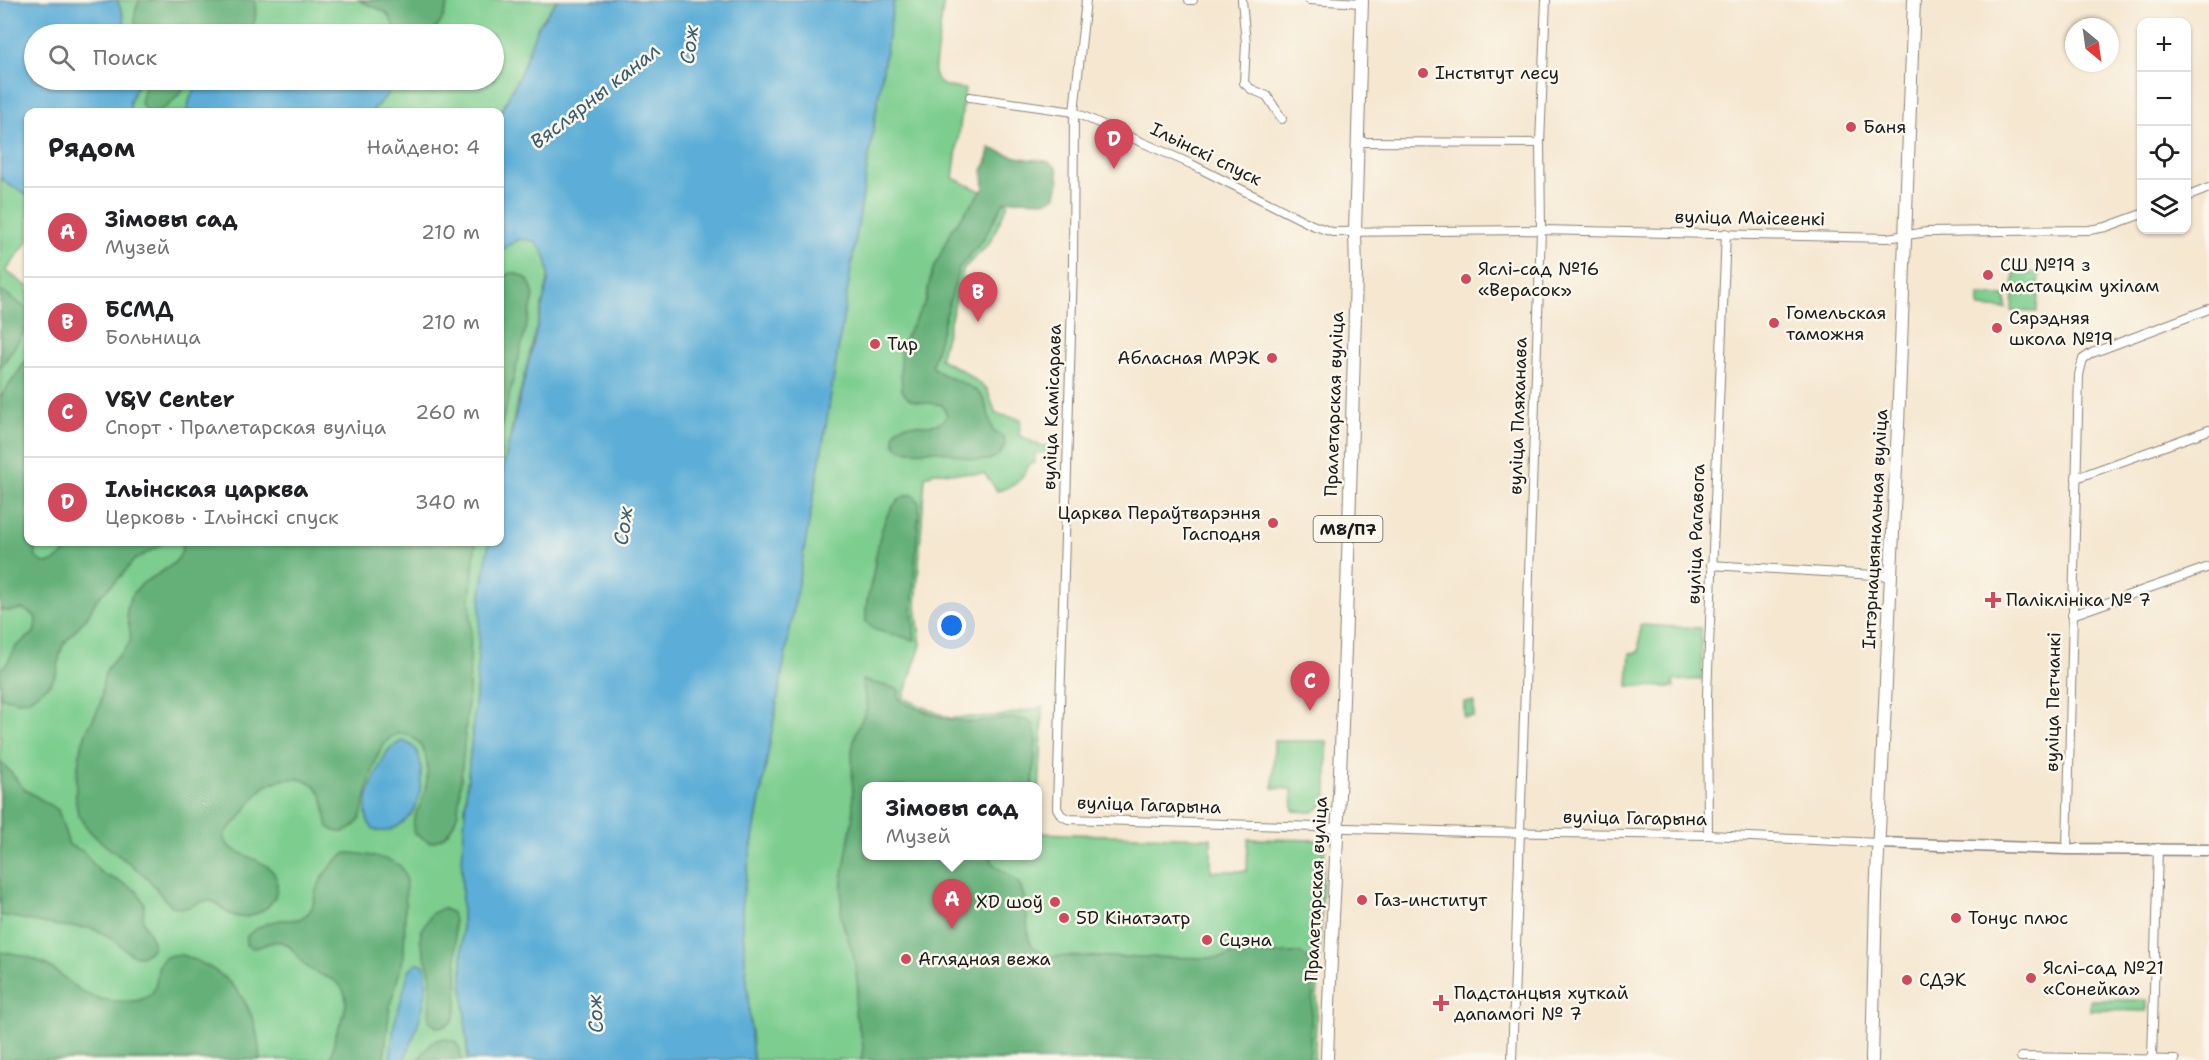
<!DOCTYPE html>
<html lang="ru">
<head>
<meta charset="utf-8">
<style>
	body { margin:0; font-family:"Shantell Sans",sans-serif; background:#f2f2f2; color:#202124 }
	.controls { position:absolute; right:18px; top:18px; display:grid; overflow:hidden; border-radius:12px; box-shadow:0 2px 4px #0004 }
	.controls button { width:54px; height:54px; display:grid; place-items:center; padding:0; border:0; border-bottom:2px solid #e0e0e0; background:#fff; color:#202124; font:30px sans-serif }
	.compass { position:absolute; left:2065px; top:18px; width:54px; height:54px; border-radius:50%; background:#fff; box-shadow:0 2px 4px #0004; rotate:151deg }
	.you { position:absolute; left:952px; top:626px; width:21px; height:21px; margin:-15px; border:4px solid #fff; border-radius:50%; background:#1a73e8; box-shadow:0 0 0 9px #1a73e833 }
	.badge { display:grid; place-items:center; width:39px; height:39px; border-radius:50%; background:#d1495b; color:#fff; font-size:20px; font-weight:700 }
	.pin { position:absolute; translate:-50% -50px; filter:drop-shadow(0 2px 3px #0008) }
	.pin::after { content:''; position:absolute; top:32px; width:21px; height:18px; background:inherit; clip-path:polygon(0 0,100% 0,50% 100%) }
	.popup { position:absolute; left:862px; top:782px; width:180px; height:78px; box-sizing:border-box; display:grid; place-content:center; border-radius:12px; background:#fff; filter:drop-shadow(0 2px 4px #0005); font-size:20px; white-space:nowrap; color:#757577 }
	.popup b { font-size:22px; color:#202124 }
	.popup::after { content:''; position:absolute; left:50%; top:100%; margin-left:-12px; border:12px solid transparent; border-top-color:#fff }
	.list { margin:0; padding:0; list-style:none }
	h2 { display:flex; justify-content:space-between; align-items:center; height:78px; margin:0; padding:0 24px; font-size:26px }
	h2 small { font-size:20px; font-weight:400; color:#757577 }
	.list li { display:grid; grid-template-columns:39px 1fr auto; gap:18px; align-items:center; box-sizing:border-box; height:90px; padding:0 24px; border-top:2px solid #e0e0e0 }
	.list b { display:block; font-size:22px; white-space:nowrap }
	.list p { margin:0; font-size:20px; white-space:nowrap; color:#757577 }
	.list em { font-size:20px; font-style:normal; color:#757577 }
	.icon { flex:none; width:33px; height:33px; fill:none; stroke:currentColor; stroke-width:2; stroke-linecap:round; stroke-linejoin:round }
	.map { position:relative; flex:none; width:2209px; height:1060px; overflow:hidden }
	.search { position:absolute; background:#fff; box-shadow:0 2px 4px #0004; left:24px; top:24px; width:480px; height:66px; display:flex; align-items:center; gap:15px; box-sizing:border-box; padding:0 21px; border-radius:33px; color:#757577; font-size:22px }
	.panel { position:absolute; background:#fff; box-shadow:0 2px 4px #0004; left:24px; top:108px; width:480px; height:438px; border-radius:12px }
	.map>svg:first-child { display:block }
	.green { fill:#7ccd8e; stroke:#4c7455; stroke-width:1.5 }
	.forest { fill:#65b079; stroke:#40664a; stroke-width:1.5 }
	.water { fill:#5cadd7; stroke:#3c647a; stroke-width:1.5 }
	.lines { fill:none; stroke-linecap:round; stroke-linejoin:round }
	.minor-casing { stroke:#888276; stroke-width:10 }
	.tertiary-casing { stroke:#888276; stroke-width:13 }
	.primary-casing { stroke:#888276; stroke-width:14 }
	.minor { stroke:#fff; stroke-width:8 }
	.tertiary { stroke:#fff; stroke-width:10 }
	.primary { stroke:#fff; stroke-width:12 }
	.poi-dot { fill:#d1495b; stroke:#fbf7ec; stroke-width:2 }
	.labels { text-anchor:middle; stroke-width:5; stroke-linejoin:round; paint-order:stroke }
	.shield { fill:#fbf7ec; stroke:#5f5e5a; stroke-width:1.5 }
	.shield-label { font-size:16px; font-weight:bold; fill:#1c1c1c }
	.poi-label { font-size:18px; fill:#1c1c1c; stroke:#fbf7ec; text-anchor:start }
	.street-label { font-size:18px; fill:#1c1c1c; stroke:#fbf7ec }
	.water-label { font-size:20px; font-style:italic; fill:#395d70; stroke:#fbf7ec }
</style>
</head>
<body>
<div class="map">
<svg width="2209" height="1060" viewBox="0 0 2209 1060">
	<rect width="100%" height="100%" fill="#fbf7ec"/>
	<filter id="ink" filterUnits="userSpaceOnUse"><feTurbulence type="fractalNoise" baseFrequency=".0167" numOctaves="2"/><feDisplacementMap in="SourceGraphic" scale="12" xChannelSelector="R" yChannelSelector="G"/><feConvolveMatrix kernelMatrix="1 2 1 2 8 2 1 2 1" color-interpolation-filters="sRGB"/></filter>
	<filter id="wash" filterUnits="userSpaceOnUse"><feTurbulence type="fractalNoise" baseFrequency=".008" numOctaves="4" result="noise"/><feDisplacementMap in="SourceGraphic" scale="24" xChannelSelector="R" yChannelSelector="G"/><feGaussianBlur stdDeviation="1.35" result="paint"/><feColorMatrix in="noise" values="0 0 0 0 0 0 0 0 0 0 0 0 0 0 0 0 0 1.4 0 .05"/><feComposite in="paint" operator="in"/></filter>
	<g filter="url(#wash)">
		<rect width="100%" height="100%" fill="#f5e7d0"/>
		<g class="green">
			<path d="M117,0H557L537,28L521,72L500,114V112H371L386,96L395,80H494V34H126L123,15Z"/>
			<path d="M894,0H944L934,73C940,89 950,87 965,89L953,178L1008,204L989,244L964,268L940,359L963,371L987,389L996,414L1021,419L1019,435L1040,446H1049V452L1035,453V463L1029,464C1024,479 1013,488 997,491L985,474L934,472L925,477L916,606L921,645L903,698L949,718L1000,716L1043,707L1038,816V786H866V856H1038V833L1211,838V871H1247L1248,839L1325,840L1314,1060H753L742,920V900L824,437Z"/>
			<path d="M139,80H201L190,98L187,112H130V101Z"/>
			<path d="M0,177C8,187 21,188 28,197V241L6,271L28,287V542H489L481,595L476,695L466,796L462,865V971L468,1060H0Z"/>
			<path d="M525,238C546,242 549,264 548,282L516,408L500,485V251L512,241Z"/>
			<path d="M2014,273H2039L2037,312L2012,311Z"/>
			<path d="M1979,295L2006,296V309L1979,307Z"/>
			<path d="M1640,625L1701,628L1702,679L1673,681L1674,687L1628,686L1630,653L1639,652Z"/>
			<rect x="1464" y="702" width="10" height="15"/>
			<path d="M1274,741H1327V802L1313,812L1293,811L1292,789L1273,788Z"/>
			<path d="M2090,1000H2147V1011L2090,1010Z"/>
		</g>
		<g class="forest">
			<path d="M140,0H255C256,16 258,25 243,34H137C134,22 133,12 140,0Z"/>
			<path d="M358,0H449C438,37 433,34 397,34L389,16L385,12Z"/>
			<path d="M146,80H189C179,95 168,113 148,112L141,104Z"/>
			<path d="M989,148C1000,152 1011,156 1022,158C1035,162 1046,156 1057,169L1059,183L1056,195L1053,198L1048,201L1014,200L1004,202L983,240L959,268L932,366C942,379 967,380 981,395C988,404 989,420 993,431L1003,437L1005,444C994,475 959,453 939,451C927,449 912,454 901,449C897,447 893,443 894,438C895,410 937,438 947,415L942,405C927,401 909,406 902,390L900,352L906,336L925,302L932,272L952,229L984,188L983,171L989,155Z"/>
			<path d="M511,273C526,274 531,281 534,296L500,433V279Z"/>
			<path d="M0,292L5,293L28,310V326L0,369Z"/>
			<path d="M28,358V542H40L35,548L36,558C52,572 65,553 74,542H164L158,547L134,560L122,575L97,599L87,617L63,645L60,654L57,673L50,684L28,700L19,701L0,697V670L8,662L16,646L34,633L36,622L35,616L23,609L10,611L0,610V503L2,492L0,485V398Z"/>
			<path d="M913,494L919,503V512L912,608L915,640L875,630L866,622C865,606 868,595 872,579C877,555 880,498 913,494Z"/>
			<path d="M181,542H476L470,598L471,628L469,691L458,811C454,827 447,840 429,842L414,833C410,820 419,810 423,798C429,779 431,750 413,738C408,734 401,733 395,735C373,744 367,798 360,819C352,831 341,837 328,827C325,817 326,804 321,795C310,772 276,776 260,791C252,799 247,809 240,818C235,824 228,828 224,835C224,861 286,853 276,893C272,909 248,922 232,915C223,911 219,902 210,901C195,899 189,915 171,905C161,898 156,886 147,878C127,858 83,837 77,809C73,791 79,750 86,733C90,723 97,714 100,704C104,692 100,681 107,669C113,659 124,653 130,642C133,627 122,616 129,601C132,594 137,588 143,583C156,574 188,562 181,542Z"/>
			<path d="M862,680L899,689V698L904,703C927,713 948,722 973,722C989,722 1021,713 1033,724L1036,737L1033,786H866V856H991C991,870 1012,872 1019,884C1028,900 1026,922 1029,940L1033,947L1047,956L1220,958C1229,956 1238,951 1248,951C1256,951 1264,954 1272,954C1290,954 1308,945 1314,971L1309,1060H861L863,1048L862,1039L855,1014V1001L858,989L854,957L841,918L842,880L853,815L852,750L856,732L867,708Z"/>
			<path d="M0,762L9,770L24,789L58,810L69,845L83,851L98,870L105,875L121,882L137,891L144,903L143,921L153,942V947L148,953L140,956L132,955L110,937L91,928L59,926L0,915Z"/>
			<path d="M347,853C359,853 390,858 399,865C403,868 404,872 406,878L404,956L390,1006L384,1060H330C333,1053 333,1045 335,1037C341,1019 356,998 336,982C327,976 316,974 307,967C297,959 294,946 281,942C267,939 259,954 246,945L247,936C256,927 269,922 281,920C291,919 299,922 307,914C316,906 313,897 317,888C323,875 334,859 347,853Z"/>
			<path d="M443,908L452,913L454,921C455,941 462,1006 453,1020C449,1026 443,1027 436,1027L429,1020L431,976L420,940L421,932L431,914Z"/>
			<path d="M0,952C17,953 33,957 48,966C67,977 77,994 101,999C116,1002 149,1006 155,987C159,975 154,958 173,955C182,953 191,958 199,962C241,981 258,1015 260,1060H0Z"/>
			<path d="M443,1038L456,1042L460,1049L461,1060H418L432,1042Z"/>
		</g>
		<g class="water">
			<path d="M0,0H117L123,15L126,34H34V80H139L130,101V112H28V197C21,188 8,188 0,177Z"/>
			<path d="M557,0H894L824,437L742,900V920L753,1060H468L462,971V865L466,796L476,695L481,595L489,542H500V485L503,468L548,282C549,266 547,252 534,241L519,239L500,251V114L521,72L537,28Z"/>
			<path d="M201,80H395L386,96L371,112H187L190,98Z"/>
			<path d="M402,741C416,745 421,755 421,769C422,783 420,798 414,810C406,825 374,845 367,818C362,797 378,770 387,752L391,747Z"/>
			<path d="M416,963L423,964C435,983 413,1041 404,1060H390L394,1025L409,971Z"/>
		</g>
	</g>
	<g filter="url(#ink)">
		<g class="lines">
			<g class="minor-casing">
				<g id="minor">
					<path d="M1086,0L1074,112L1073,266L1057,808L1061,815L1068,819L1470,832L1708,835L1879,843"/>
					<path d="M1189,0H1193"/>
					<path d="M1242,0L1246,44L1244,83L1251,89L1267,96L1282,119"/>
					<path d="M1309,0L1362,3"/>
					<path d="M970,97L1074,112L1191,164L1312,225L1332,232L1541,230L1887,238L1927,232L2089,230L2106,227L2142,214"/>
					<path d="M1359,142L1540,143"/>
					<path d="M2186,197L2209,188"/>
					<path d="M2076,478L2209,430"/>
					<path d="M1711,565L1891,576"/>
					<path d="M2072,615L2209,567"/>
					<path d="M1708,835L1707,695L1726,233"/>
					<path d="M2067,849L2079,375L2083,359L2092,353L2209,309"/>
					<path d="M2021,1057L2175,1060"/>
					<path d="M2152,1059L2158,848"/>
					<path d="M1512,1060L1541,230L1540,143L1546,0"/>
				</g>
			</g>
			<g class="tertiary-casing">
				<path id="tertiary" d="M1879,843L2067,849L2209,850"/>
			</g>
			<g class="primary-casing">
				<g id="primary">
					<path d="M1327,1060C1330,956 1337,852 1341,748C1348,590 1352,431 1356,273L1355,231L1362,0"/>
					<path d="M1872,1060L1876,896L1898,425L1914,0"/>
				</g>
			</g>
			<use href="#minor" class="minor"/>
			<use href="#tertiary" class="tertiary"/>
			<use href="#primary" class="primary"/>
		</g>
	</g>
	<g class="poi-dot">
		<circle cx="1423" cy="73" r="6"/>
		<circle cx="1851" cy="127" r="6"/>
		<circle cx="1988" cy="275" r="6"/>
		<circle cx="1466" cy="279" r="6"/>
		<circle cx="1774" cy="323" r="6"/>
		<circle cx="1997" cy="328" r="6"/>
		<circle cx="875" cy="344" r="6"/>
		<circle cx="1272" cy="358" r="6"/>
		<circle cx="1273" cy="523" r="6"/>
		<path d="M1990 591h6v6h6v6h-6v6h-6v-6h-6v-6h6z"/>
		<circle cx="1362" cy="900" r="6"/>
		<circle cx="1055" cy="902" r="6"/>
		<circle cx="1064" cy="918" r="6"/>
		<circle cx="1956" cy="918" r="6"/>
		<circle cx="1207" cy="940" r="6"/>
		<circle cx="906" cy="959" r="6"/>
		<circle cx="2031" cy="978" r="6"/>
		<circle cx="1907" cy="980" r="6"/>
		<path d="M1438 994h6v6h6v6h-6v6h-6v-6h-6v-6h6z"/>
	</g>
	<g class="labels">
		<rect class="shield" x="1313.5" y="516" width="69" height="26" rx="4.5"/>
		<g class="shield-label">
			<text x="1348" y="535">М8/П7</text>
		</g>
		<g class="poi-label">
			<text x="1435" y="79">Інстытут лесу</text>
			<text x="1863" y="133">Баня</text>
			<text x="2000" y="271">СШ №19 з<tspan x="2000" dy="21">мастацкім ухілам</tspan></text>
			<text x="1478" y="275">Яслі-сад №16<tspan x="1478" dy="21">«Верасок»</tspan></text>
			<text x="1786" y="319">Гомельская<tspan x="1786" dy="21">таможня</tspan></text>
			<text x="2009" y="324">Сярэдняя<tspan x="2009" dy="21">школа №19</tspan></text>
			<text x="887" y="350">Тир</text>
			<text x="1260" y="364" text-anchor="end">Абласная МРЭК</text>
			<text x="1261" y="519" text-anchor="end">Царква Пераўтварэння<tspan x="1261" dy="21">Гасподня</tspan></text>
			<text x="2006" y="606">Паліклініка № 7</text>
			<text x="1374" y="906">Газ-институт</text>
			<text x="1043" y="908" text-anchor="end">XD шоў</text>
			<text x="1076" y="924">5D Кінатэатр</text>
			<text x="1968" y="924">Тонус плюс</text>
			<text x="1219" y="946">Сцэна</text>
			<text x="918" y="965">Аглядная вежа</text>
			<text x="2043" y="974">Яслі-сад №21<tspan x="2043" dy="21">«Сонейка»</tspan></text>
			<text x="1919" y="986">СДЭК</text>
			<text x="1454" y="999">Падстанцыя хуткай<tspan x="1454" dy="21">дапамогі № 7</tspan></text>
		</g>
		<g class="street-label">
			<text transform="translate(1206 154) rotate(26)" y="6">Ільінскі спуск</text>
			<text transform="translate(1750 218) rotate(1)" y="6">вуліца Маісеенкі</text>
			<text transform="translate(1334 404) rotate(-88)" y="6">Пралетарская вуліца</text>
			<text transform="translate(1052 407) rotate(-88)" y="6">вуліца Камісарава</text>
			<text transform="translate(1518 416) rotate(-88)" y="6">вуліца Пляханава</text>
			<text transform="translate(1875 529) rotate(-87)" y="6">Інтэрнацыянальная вуліца</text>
			<text transform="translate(1696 534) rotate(-88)" y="6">вуліца Рагавога</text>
			<text transform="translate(2053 702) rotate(-89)" y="6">вуліца Петчанкі</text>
			<text transform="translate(1149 805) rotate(2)" y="6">вуліца Гагарына</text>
			<text transform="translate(1635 818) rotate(1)" y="6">вуліца Гагарына</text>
			<text transform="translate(1316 889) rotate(-87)" y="6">Пралетарская вуліца</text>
		</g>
		<g class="water-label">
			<text transform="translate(689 45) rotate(-83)" y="7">Сож</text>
			<text transform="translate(595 96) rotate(-38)" y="7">Вяслярны канал</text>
			<text transform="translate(623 526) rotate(-82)" y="7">Сож</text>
			<text transform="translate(595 1014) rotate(-94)" y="7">Сож</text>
		</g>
	</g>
</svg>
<div class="controls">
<button>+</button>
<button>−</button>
<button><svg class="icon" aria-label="locate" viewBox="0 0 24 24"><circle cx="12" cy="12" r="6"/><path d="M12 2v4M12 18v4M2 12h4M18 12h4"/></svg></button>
<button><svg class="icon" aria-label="layers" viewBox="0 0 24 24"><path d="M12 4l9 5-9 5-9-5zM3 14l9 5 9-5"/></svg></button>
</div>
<svg class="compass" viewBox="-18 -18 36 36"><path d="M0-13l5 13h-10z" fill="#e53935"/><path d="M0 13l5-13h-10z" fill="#757577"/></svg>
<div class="you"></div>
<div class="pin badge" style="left:952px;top:929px">A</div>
<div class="popup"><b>Зімовы сад</b>Музей</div>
<div class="pin badge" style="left:978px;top:322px">B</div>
<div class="pin badge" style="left:1310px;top:711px">C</div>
<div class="pin badge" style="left:1114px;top:169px">D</div>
<div class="search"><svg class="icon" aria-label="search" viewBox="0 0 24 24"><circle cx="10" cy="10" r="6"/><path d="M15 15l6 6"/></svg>Поиск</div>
<section class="panel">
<h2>Рядом<small>Найдено: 4</small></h2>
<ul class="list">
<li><span class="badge">A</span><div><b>Зімовы сад</b><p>Музей</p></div><em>210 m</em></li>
<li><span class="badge">B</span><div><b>БСМД</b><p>Больница</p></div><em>210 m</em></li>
<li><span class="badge">C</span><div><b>V&amp;V Center</b><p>Спорт · Пралетарская вуліца</p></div><em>260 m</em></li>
<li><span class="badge">D</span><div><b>Ільінская царква</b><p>Церковь · Ільінскі спуск</p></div><em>340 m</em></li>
</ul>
</section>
</div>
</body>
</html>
